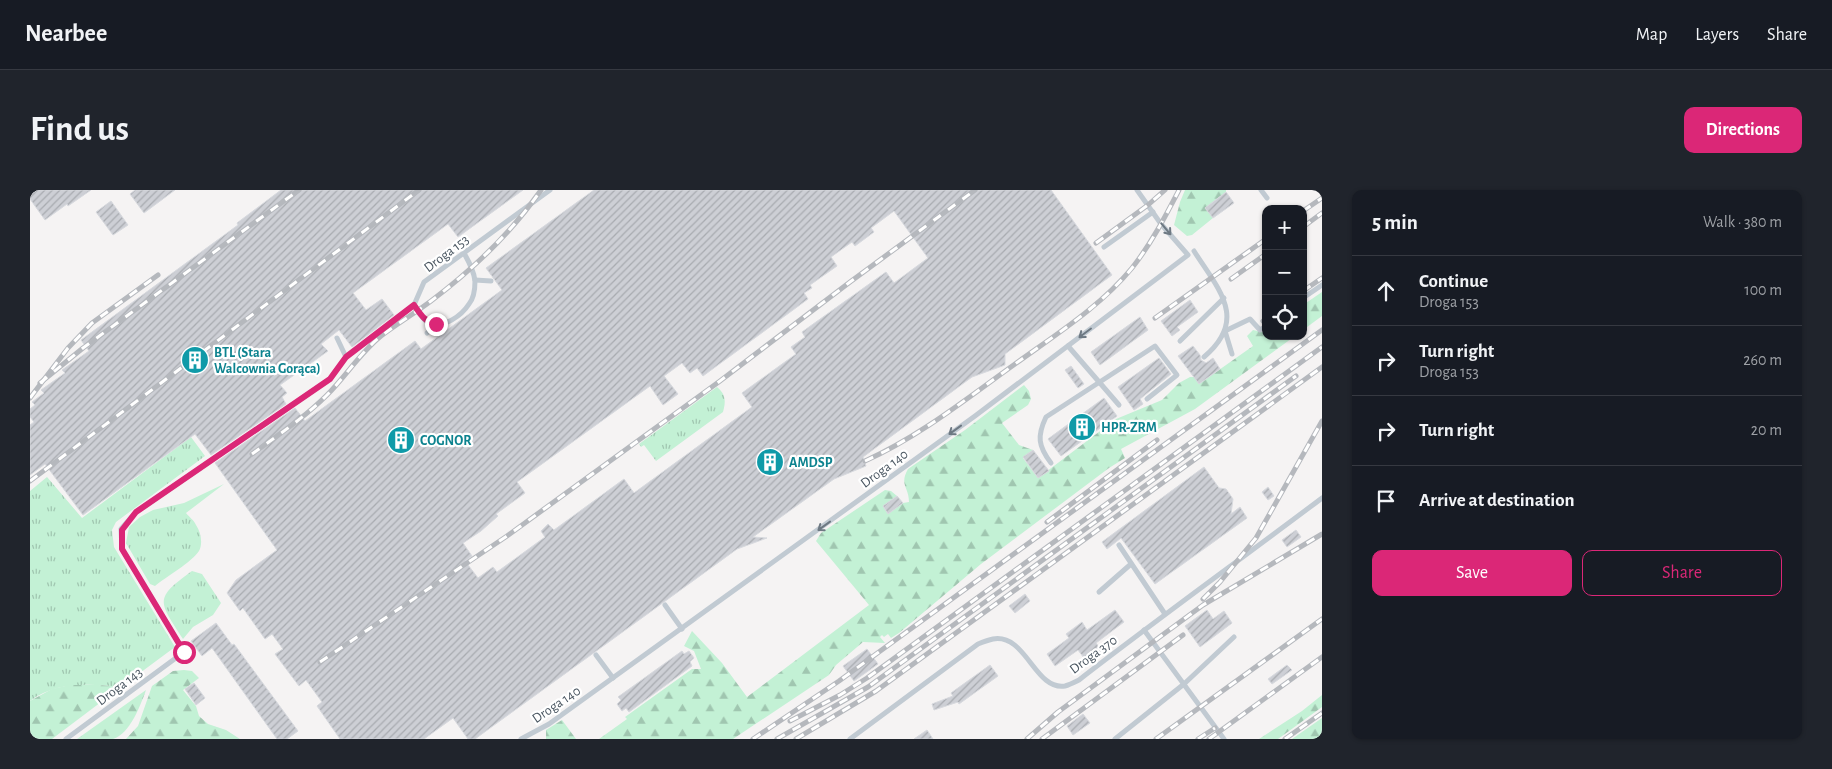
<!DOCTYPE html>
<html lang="en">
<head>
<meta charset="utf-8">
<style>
	body { margin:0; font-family:"Alegreya Sans",sans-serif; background:#20242c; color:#f1f3f6 }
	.controls { position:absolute; right:15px; top:15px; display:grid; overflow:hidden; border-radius:10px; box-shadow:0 1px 4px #0004 }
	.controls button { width:45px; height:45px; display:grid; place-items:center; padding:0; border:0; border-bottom:1px solid #363941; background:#171b24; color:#f1f3f6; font:25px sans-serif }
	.stop { position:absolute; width:15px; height:15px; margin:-11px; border:4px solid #db2777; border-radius:50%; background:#fff }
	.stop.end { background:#db2777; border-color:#fff; box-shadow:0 1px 5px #0008 }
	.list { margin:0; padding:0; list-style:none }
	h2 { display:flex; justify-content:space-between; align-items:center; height:65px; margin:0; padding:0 20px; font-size:21px }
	h2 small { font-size:16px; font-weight:400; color:#9ea1a6 }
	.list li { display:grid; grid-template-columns:32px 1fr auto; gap:15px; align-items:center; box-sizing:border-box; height:70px; padding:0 20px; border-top:1px solid #363941 }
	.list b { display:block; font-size:19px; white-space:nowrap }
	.list p { margin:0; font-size:16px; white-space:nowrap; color:#9ea1a6 }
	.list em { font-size:16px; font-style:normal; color:#9ea1a6 }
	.actions { display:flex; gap:10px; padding:15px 20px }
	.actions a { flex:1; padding:11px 0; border:1px solid #db2777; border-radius:10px; text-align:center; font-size:18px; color:#db2777 }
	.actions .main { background:#db2777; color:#fff }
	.icon { flex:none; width:28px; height:28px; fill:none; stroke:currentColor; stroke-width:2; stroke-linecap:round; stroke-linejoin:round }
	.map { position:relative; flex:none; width:1292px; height:549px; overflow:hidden; border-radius:10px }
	header { display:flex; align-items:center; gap:30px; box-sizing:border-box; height:70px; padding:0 25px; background:#171b24; border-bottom:1px solid #363941 }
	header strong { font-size:24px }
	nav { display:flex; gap:28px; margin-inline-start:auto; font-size:18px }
	.intro { display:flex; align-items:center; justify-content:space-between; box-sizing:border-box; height:120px; padding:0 30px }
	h1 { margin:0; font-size:35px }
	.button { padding:12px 22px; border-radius:10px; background:#db2777; color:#fff; font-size:18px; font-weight:700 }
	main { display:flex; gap:30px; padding:0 30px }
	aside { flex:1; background:#171b24; border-radius:10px; box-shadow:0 1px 4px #0004 }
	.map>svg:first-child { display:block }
	.grass { fill:url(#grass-tufts) }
	.forest { fill:url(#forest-firs) }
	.building { fill:url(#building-hatch); stroke:#d7d9de; fill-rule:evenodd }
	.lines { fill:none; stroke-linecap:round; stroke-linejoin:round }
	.lane { stroke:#c1cad2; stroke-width:5 }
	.rail-casing { stroke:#b5b8bd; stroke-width:5 }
	.rail { stroke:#fff; stroke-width:3; stroke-dasharray:9; stroke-linecap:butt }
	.oneway { stroke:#6e7983 }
	.route { stroke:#db2777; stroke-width:6 }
	.labels { text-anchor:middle; stroke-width:4.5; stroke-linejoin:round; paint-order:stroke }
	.street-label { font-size:14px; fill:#4a5661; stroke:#fff }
	.culture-label { font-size:14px; font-weight:bold; fill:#0d838f; stroke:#fff; text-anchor:start }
</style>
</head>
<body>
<header>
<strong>Nearbee</strong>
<nav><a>Map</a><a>Layers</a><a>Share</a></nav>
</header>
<div class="intro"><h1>Find us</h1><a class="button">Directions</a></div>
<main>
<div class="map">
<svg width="1292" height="549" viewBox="0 0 1292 549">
	<defs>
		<pattern id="grass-tufts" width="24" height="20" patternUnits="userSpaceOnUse" patternTransform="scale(1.25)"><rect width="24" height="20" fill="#c3f1d5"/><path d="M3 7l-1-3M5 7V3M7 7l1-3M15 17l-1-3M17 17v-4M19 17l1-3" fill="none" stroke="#a0c6b0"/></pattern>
		<pattern id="forest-firs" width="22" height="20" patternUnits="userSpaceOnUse" patternTransform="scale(1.25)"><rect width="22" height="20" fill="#c3f1d5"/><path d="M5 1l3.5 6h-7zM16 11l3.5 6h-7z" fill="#a0c6b0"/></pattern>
		<pattern id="building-hatch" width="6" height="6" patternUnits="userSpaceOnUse" patternTransform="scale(1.25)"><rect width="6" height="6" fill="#cdcfd5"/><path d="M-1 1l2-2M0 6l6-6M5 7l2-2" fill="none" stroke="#a8abb0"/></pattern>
	</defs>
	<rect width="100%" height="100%" fill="#f5f3f3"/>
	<g class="grass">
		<path d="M687,197C696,204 696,212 693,222L626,271L614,255L611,257L609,254Z"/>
		<path d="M161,247L175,266L86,332L82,340L84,357L145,457L91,497C60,494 27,491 0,511V301L17,287L52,328Z"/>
		<path d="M194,294L156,323C159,327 164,330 166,335C171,342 173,354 169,361C162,372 136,387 125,396L120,394L96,353L99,337L110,327L123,320L154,313Z"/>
		<path d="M162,381L172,384L191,413L183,425L163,437L153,449C129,411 123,409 162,381Z"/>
	</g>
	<g class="forest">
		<path d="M1155,0H1196V2L1175,18L1183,28L1162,45L1157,46L1144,35L1150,12Z"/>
		<path d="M1292,102V126L1273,140V115Z"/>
		<path d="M1223,140L1232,142L1236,140V146H1265L1165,219L1091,259L1095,268L1079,278L951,374L869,443L861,448L858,444L854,447L852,445L850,447L855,453L833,452L806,475L799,485L703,549H569L597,529L595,527L662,479H671L664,461L654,456L662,441L692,473L717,507L839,415L786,351L791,343L855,300L861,301L867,306L853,316L858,324L873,313L879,312C879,297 869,295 878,279L935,240L994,195L999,201L1001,209L998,215L972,233L989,255L1003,260L993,268L1008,288L1086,229L1132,210L1149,193L1160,187H1164L1169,194L1223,156L1217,146Z"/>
		<path d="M154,480L162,481L169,488L153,500L166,516L169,526L178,534L196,540L210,549H96L108,536L122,496L143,481Z"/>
		<path d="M40,495H69L91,497L22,549H0V511L22,499Z"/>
		<path d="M116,500C111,514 100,544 83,549C75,549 57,549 47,549Z"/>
		<path d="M1292,505V517L1248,549H1229L1272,521Z"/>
		<path d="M1292,528V549H1262Z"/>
		<path d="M532,530L546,549H516V540Z"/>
	</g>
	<g class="building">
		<path d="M7,0H61L38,16L37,14L15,30L0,9V5Z"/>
		<path d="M105,0H145L114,23L100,4Z"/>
		<path d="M251,0H493L428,47L418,34L323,103L336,120L352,109L364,125L322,157L309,140L291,154L298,161L250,195L257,203L252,207L256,214L181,265L165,244L53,325L15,274L0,285V235L4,232L0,227V219L5,215L2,212L14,203L11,200L35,183L32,180L59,161L51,150L208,35L207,33Z"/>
		<path d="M564,0H1021L1082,85L975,164V175L942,187L833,267L836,276L804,289L723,347L737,348L707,359L445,549H438L423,528L394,549H310L287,516L292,512L276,490L269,496L245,464L253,459L242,444L235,449L213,418L210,421L197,403L206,390L247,360L185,273L265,218L275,231L385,151L391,159L472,100L456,78ZM864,21L898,68L864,93L856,82L772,142L775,147L761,157L766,164L712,203L722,217L604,303L594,289L524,340L518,334L511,341L515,347L467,382L463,377L448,388L435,371L442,366L433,353L451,341L468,326L466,324L495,303L487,292L620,196L633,215L648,204L634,186L652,173L660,183L667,178L673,186L778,109L774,103L782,98L780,95L807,76L801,67L822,52L825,56L844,42L841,38Z"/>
		<path d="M1196,2L1204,13L1183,28L1175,18Z"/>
		<path d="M81,11L98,35L83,45L66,22Z"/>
		<path d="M1160,110L1168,122L1147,137L1150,140L1142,146L1131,131Z"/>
		<path d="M1110,127L1118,140L1070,175L1061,162Z"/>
		<path d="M1163,156L1170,165L1171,170L1176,173L1183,168L1190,179L1169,194L1148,166Z"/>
		<path d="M1129,168L1141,184L1110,209L1113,214L1104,220L1088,197Z"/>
		<path d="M1041,176L1054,194L1048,198L1035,180Z"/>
		<path d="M1074,208L1087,226L1031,266L1018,249Z"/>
		<path d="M1003,260L1019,281L1008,288L993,267Z"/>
		<path d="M1174,277L1189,298L1196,299L1203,309L1201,324L1210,317L1217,328L1125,394L1091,348L1077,359L1072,352Z"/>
		<path d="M1238,297L1244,306L1238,310L1232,302Z"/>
		<path d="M867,306L873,313L858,324L853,316Z"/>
		<path d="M1266,340L1271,347L1257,357L1252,350Z"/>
		<path d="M995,404L1000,411L985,423L979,416Z"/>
		<path d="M1085,420L1094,432L1066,453L1072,461L1057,472L1048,460L1025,476L1017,464L1039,448L1036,444L1052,432L1057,440Z"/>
		<path d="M1177,420L1183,429L1194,421L1202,433L1170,457L1155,436Z"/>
		<path d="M186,433L202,455L204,454L268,541L257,549H247L182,458L172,466L161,451Z"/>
		<path d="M837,459L848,474L824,491L813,476Z"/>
		<path d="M652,461L654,464L659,461L664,468L660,472L662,476L599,522L596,518L592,521L587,514L591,510L588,507Z"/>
		<path d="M960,475L968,486L929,514L928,512L904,520L902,514L923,506L921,503Z"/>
		<path d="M1257,475L1262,480L1242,494L1238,489Z"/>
		<path d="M164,493L175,508L166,515L155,499Z"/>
		<path d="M1053,524L1060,533L1043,545L1037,536Z"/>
		<path d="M897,540L903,549H884Z"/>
	</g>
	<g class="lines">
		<g class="lane">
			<path d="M1231,0L1237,8"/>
			<path d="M1074,57L1123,22"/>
			<path d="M1164,61C1188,99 1219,129 1174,167"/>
			<path d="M445,90L461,91"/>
			<path d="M1273,108L1292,95"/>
			<path d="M384,115C388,121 392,130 399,133C414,139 432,125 439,114C444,108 445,99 445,91C444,81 439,72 434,63"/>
			<path d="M397,143L406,134"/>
			<path d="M307,148L316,167"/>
			<path d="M1150,151L1194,108"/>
			<path d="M1038,156L1089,215"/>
			<path d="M1202,164L1195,141L1220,129L1230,140L1236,136"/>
			<path d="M1021,273C1008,256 1007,246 1016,227L1125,156L1147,185L1117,209"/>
			<path d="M1089,355L1135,424"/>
			<path d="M1069,402L1101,374"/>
			<path d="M635,415L652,439"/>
			<path d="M1114,440L1194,549"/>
			<path d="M566,465L583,488"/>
			<path d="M36,549L154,462L92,359L91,339L106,322L300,189L316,167L384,115L394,92L520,0"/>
			<path d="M491,549L519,534L945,226L1158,65L1131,34L1107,0"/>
			<path d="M820,549L948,454C953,452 958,450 963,449C996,443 1005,501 1035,496C1039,495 1045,492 1049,490C1129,428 1211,369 1292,308"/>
			<path d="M1085,549L1154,494L1204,447"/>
		</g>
		<g class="rail-casing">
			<g id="rail">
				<path d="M1273,21L1292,8"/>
				<path d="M1273,37L1292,23"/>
				<path d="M1066,53L1118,15L1135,0"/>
				<path d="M1201,89L1236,64"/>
				<path d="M1273,101L1292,88"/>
				<path d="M1125,128L1236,49"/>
				<path d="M1233,131L1236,129"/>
				<path d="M10,193L53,158L269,0"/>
				<path d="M0,208L38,158L62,133L128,85"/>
				<path d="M222,264C248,245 274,228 297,205C316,186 330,163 351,146C367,134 385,123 401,111C442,80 482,42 511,0"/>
				<path d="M835,271C890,246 936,209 985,174C1025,145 1070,117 1102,78C1121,54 1135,27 1149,0"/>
				<path d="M0,291L389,0"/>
				<path d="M1017,332L1127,250"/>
				<path d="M1173,409L1190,392L1226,348L1292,231"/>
				<path d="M290,472L477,346L690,191L820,92L945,0"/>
				<path d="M760,531L810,505L837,488L1292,157"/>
				<path d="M723,549L809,491L1292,140"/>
				<path d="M747,549L838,497L1266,186"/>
				<path d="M766,549L846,501L1292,177"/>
				<path d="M997,549L1028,522L1173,415L1292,344"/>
				<path d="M1012,549L1153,445"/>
				<path d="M1126,549L1292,429"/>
				<path d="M1168,549L1185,538"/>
				<path d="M1179,549L1292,467"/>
				<path d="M1255,549L1292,523"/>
			</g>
		</g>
		<use href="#rail" class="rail"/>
	</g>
	<defs><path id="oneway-shaft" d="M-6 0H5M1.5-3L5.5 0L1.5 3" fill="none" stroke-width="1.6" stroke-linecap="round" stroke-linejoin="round" transform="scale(1.25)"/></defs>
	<g class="oneway">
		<use href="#oneway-shaft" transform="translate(1136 39) rotate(50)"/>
		<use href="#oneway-shaft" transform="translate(1055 143) rotate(143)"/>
		<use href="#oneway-shaft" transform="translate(925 240) rotate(144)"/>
		<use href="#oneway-shaft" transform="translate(794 336) rotate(144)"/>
	</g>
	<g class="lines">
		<path class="route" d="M154,462L92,359V340L106,322L300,189L316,167L384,115C391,125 395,132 406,134"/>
	</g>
	<defs>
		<g id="building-disc" transform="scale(1.4375)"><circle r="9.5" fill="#0f9aa8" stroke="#fff"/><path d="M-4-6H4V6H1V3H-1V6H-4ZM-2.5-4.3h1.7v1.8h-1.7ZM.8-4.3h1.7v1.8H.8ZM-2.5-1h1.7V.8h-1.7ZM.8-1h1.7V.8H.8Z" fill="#fff"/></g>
	</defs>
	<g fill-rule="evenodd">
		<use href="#building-disc" x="165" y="170"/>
		<use href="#building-disc" x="1052" y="237"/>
		<use href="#building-disc" x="371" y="250"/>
		<use href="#building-disc" x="740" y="272"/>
	</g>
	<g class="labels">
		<g class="street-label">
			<text transform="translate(416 63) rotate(-37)" y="5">Droga 153</text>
			<text transform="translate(854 278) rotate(-36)" y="5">Droga 140</text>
			<text transform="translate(1063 464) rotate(-36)" y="5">Droga 370</text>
			<text transform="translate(89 496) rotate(-37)" y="5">Droga 143</text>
			<text transform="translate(526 514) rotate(-34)" y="5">Droga 140</text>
		</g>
		<g class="culture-label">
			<text x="184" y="167">BTL (Stara<tspan x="184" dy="16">Walcownia Gorąca)</tspan></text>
			<text x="1071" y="242">HPR-ZRM</text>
			<text x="390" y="255">COGNOR</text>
			<text x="759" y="277">AMDSP</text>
		</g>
	</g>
</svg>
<div class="controls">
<button>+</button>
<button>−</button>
<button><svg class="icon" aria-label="locate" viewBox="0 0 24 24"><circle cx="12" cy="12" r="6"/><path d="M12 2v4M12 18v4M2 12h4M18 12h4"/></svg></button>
</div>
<div class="stop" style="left:154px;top:462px"></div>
<div class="stop end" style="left:406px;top:134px"></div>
</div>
<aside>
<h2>5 min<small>Walk · 380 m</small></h2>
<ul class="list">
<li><svg class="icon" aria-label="ahead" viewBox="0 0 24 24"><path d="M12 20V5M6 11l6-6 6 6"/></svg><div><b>Continue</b><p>Droga 153</p></div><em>100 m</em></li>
<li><svg class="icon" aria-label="right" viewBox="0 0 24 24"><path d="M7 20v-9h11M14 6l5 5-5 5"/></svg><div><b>Turn right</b><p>Droga 153</p></div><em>260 m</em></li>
<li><svg class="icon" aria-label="right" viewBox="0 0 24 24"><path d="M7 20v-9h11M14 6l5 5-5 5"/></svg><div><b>Turn right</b></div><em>20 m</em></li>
<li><svg class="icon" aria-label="arrive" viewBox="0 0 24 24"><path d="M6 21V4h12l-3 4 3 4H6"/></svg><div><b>Arrive at destination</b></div></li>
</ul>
<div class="actions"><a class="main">Save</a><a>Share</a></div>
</aside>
</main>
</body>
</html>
